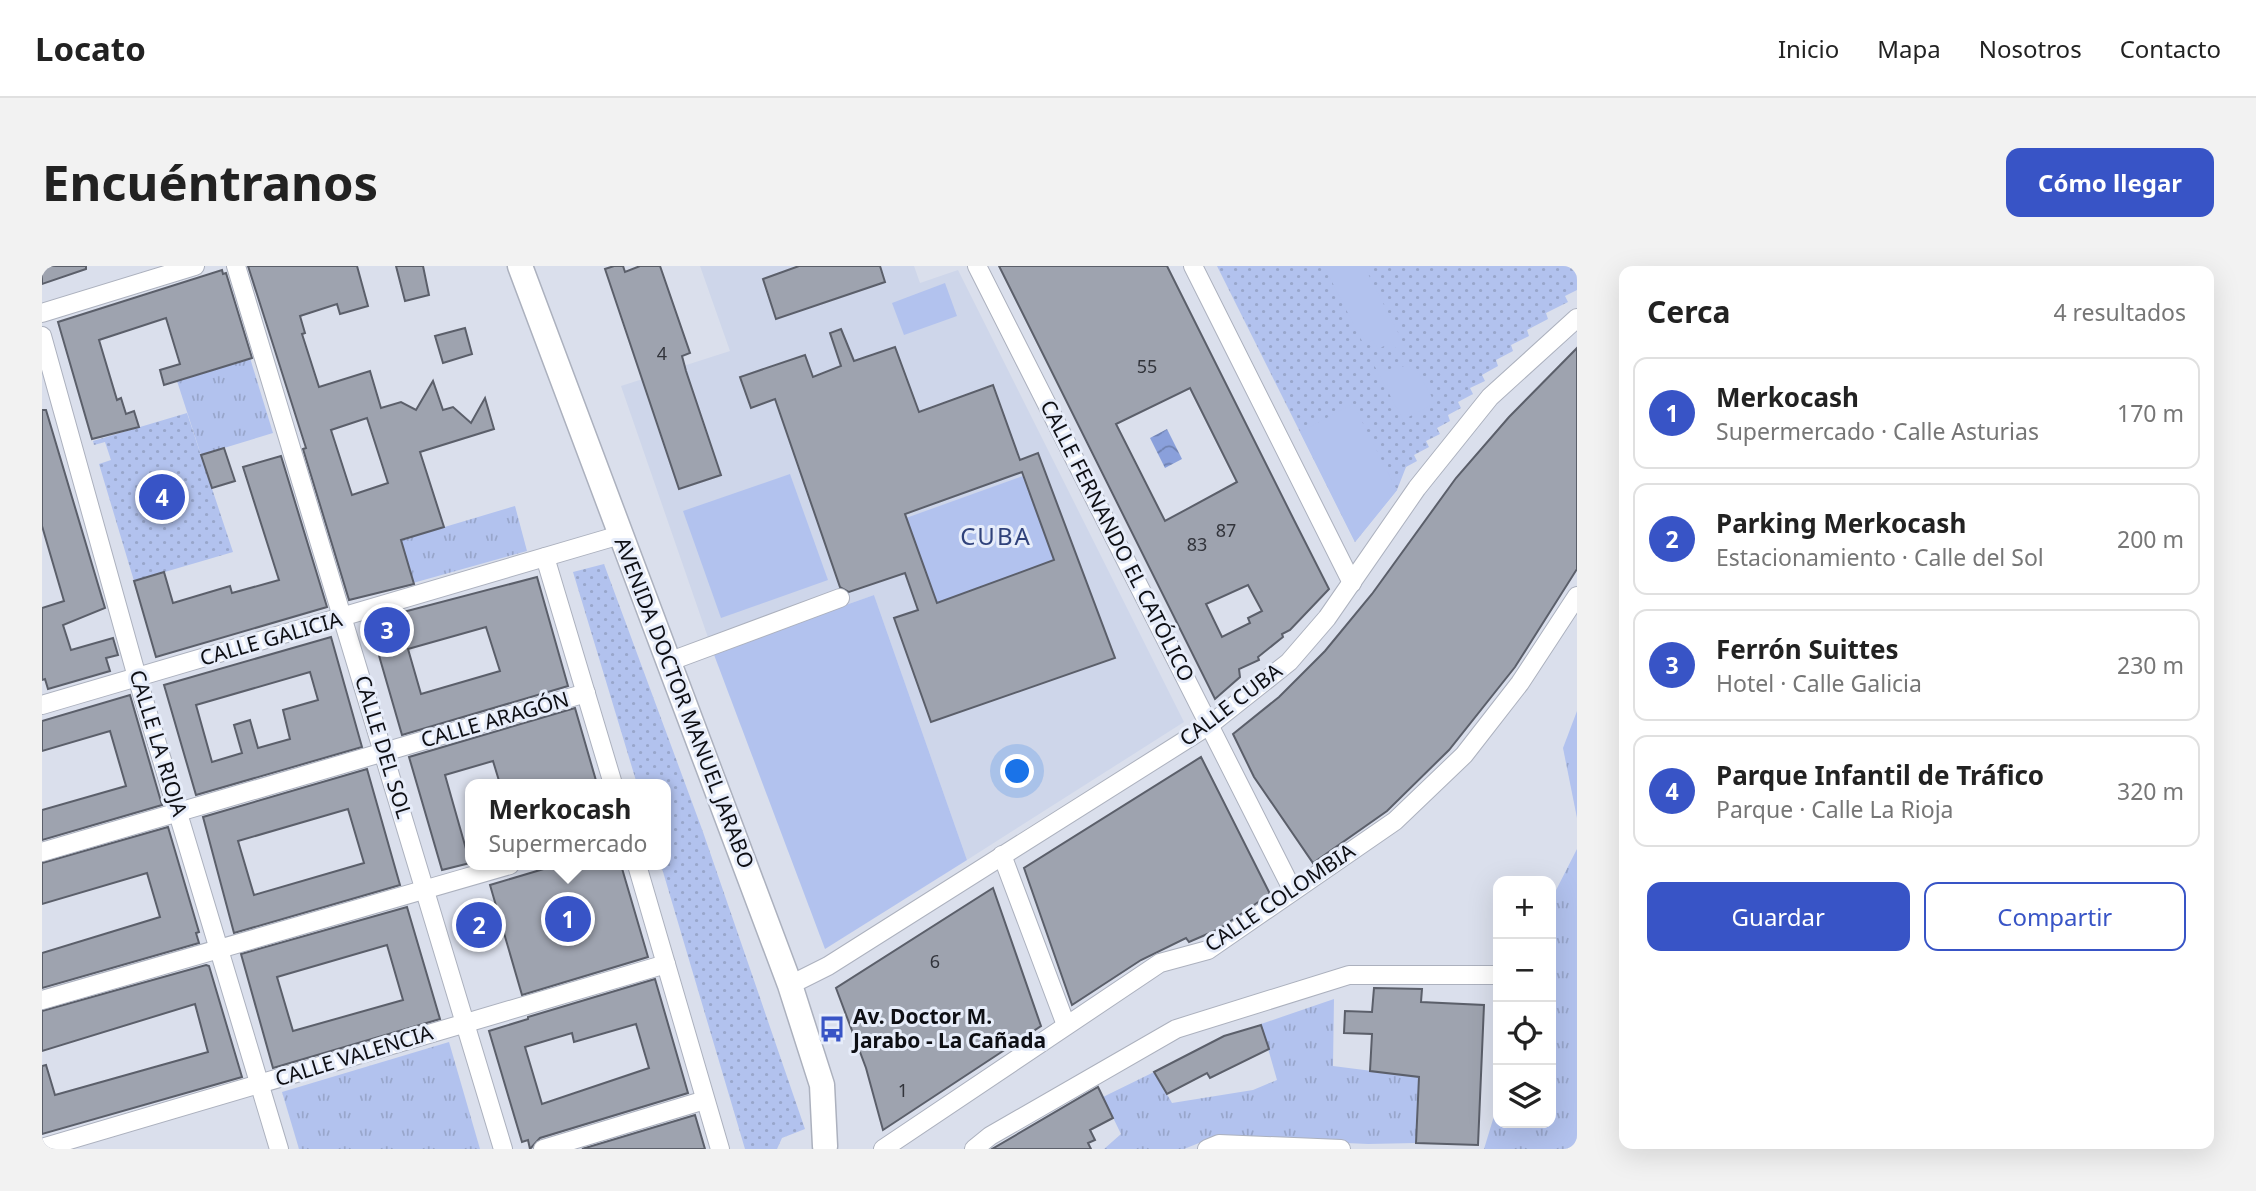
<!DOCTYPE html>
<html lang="es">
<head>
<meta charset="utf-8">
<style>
	body { margin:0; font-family:"Noto Sans",sans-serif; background:#f2f2f2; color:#222 }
	.controls { position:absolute; right:21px; bottom:21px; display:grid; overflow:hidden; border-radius:14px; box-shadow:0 7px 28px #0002 }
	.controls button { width:63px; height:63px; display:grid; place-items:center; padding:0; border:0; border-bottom:2px solid #e0e0e0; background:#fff; color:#222; font:35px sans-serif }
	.you { position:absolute; left:976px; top:506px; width:24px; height:24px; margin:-18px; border:5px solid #fff; border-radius:50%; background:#1a73e8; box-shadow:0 0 0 10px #1a73e833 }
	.badge { display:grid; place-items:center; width:46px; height:46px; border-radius:50%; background:#3854c6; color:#fff; font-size:23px; font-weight:700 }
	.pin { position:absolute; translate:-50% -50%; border:4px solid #fff; box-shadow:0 2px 7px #0006 }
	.popup { position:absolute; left:423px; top:513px; width:206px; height:91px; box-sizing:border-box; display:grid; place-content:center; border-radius:14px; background:#fff; filter:drop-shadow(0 2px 5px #0005); font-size:23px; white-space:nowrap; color:#767676 }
	.popup b { font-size:26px; color:#222 }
	.popup::after { content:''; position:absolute; left:50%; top:100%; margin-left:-14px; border:14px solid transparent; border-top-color:#fff }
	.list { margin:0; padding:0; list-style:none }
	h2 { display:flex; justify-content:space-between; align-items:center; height:91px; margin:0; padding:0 28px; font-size:30px }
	h2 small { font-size:23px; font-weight:400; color:#767676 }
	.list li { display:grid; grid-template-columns:46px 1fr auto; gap:21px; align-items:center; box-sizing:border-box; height:112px; margin:0 14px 14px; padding:0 14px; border:2px solid #e0e0e0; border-radius:14px }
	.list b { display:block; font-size:26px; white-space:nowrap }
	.list p { margin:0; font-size:23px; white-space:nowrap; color:#767676 }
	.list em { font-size:23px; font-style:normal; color:#767676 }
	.actions { display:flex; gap:14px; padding:21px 28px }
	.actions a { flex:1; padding:16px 0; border:2px solid #3854c6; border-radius:14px; text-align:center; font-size:24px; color:#3854c6 }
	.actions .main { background:#3854c6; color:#fff }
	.icon { flex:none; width:38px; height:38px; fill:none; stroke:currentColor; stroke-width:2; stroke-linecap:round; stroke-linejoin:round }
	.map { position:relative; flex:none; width:1535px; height:883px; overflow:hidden; border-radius:14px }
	header { display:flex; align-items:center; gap:42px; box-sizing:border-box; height:98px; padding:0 35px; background:#fff; border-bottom:2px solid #e0e0e0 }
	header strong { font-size:33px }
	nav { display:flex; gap:38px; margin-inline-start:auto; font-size:24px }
	.intro { display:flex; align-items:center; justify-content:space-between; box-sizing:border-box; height:168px; padding:0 42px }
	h1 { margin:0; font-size:49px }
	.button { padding:18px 32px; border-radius:14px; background:#3854c6; color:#fff; font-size:24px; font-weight:700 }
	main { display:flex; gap:42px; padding:0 42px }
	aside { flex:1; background:#fff; border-radius:14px; box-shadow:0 7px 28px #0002 }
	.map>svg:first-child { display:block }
	.built { fill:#ced6ea }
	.grass { fill:url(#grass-tufts) }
	.park { fill:url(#park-dots) }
	.garden { fill:#b2c2ee }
	.water { fill:url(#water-waves) }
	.building { fill:#9ea3af; stroke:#5b5f6a; stroke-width:2; fill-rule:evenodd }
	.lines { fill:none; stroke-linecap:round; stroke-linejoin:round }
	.street-casing { stroke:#acb1be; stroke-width:20 }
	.secondary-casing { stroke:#acb1be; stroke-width:27 }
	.street { stroke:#fff; stroke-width:18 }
	.secondary { stroke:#fff; stroke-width:24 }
	.labels { text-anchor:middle; stroke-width:6; stroke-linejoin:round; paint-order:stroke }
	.number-label { font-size:18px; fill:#32343b }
	.street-label { font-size:21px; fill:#0e0f14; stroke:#e7edfa }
	.poi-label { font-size:21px; font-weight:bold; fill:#0e0f14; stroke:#e7edfa; text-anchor:start }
	.quarter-label { font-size:24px; letter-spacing:2px; fill:#30427b; stroke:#e7edfa }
</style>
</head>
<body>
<header>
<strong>Locato</strong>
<nav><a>Inicio</a><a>Mapa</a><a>Nosotros</a><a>Contacto</a></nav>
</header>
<div class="intro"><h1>Encuéntranos</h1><a class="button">Cómo llegar</a></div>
<main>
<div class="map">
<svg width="1535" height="883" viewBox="0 0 1535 883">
	<defs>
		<pattern id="grass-tufts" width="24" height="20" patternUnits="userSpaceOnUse" patternTransform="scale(1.75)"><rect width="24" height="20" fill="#b2c2ee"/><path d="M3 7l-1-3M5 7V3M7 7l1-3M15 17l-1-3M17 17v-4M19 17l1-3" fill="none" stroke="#98a6cb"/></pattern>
		<pattern id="park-dots" width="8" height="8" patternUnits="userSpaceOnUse" patternTransform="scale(1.75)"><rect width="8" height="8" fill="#b2c2ee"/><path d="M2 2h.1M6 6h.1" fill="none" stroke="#98a6cb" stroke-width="1.8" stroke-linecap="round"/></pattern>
		<pattern id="water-waves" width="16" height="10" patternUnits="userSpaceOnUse" patternTransform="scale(1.75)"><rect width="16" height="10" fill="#8aa0db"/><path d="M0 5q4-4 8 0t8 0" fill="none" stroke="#6f81b0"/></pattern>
	</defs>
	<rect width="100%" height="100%" fill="#dadfec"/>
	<path class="built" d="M658,0H872L878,17L916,4L1142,456L925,594L832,329L671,386L579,120L688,85Z"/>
	<g class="grass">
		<path d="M208,92L231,167L159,189L135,115Z"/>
		<path d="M473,240L485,285L371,317L359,274Z"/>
		<path d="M1535,445V552L1521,482Z"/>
		<path d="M1535,583V883H1442L1456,837V857H1509V634Z"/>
		<path d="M1292,733L1291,800L1377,811L1374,877L1326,878L1172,871L1142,883H1062L1079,868L1061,831L1112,806L1130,837L1211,824L1235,814L1219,758Z"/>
		<path d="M407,776L438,883H257L240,826Z"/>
	</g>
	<g class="park">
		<path d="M1175,0H1535V24L1523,30L1526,36L1504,47L1506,53L1485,64L1487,70L1469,79L1471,85L1454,94L1456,100L1440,109L1443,115L1428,122L1431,128L1416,136L1419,142L1406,149L1408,155L1395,162L1398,168L1384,175L1387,181L1372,189L1375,195L1364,201L1355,224L1313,276Z"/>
		<path d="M145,147L191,286L92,315L57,198L69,194L63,176L52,179L51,175Z"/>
		<path d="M562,298L661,566L763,863L740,872L735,883H703L619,599H624V518H595L531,306Z"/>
	</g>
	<g class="garden">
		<path d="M1282,0H1322L1365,84L1357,88L1350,76L1336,83L1331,74L1322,79Z"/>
		<path d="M903,17L915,50L862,69L850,37Z"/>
		<path d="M1338,94L1344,105L1358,98L1360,101L1366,98L1370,104L1374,102L1393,137L1361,154L1331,97Z"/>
		<path d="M1311,138L1355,224L1313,276L1258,166Z"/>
		<path d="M748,208L786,314L679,352L641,245Z"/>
		<path d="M981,210L1012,294L895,337L864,252Z"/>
		<path d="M832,329L925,594L783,683L671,386Z"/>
	</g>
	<path class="water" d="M1125,163L1140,193L1123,202L1108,172Z"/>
	<g class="building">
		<path d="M0,0H44V3L0,18Z"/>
		<path d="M206,0H315L326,40L298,48L295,38L258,50L263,67L260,68L277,121L328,105L339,142L359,136L374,144L391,115L401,144L411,141L429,157L443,132L452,163L378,186L402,261L359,274L372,318L307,334L261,183L264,182ZM325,152L346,217L310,229L289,164Z"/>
		<path d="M354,0H381L387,29L363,35Z"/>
		<path d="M572,0H581L583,6L598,0H618L648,87L640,90L644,105L679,209L637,223L563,3Z"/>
		<path d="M757,0H838L843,16L734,53L721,13Z"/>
		<path d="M957,0H1125L1252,254L1287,323L1248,364L1240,368L1241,371L1216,391L1217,394L1197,403L1198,411L1173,433ZM1148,122L1195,216L1123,255L1074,158ZM1206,319L1220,345L1206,352L1208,357L1180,371L1164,338Z"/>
		<path d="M180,4L181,8L184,7L210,92L122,119L118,104L138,98L124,52L57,74L75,134L79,132L84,148L92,145L97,161L50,173L16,56Z"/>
		<path d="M423,62L430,88L401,97L393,70Z"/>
		<path d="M799,63L812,95L853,81L877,146L951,119L978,194L996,187L1073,392L889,456L852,352L876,344L863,307L807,326L798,321L733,133L709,142L698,111L763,89L771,111L799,100L788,67ZM980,206L1012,294L895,337L863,248Z"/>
		<path d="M1535,82V303L1473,401L1407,484L1345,545L1271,597L1212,511L1191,468L1237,431L1283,385L1330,328L1414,212L1467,151Z"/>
		<path d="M0,144H4L63,342L21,359L29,384L71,372L76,389L64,392L68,405L6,423L3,413L0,414V342L22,335L0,260Z"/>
		<path d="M182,182L193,215L170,222L159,189Z"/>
		<path d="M239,190L285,341L114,391L92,315L122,306L131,337L188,320L190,327L237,314L201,201Z"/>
		<path d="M495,311L526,420L360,469L327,355ZM444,361L458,405L379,428L366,383Z"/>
		<path d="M289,371L320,481L154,529L122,419ZM268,406L276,434L241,444L248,473L216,482L208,454L192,459L200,487L170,496L154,439Z"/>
		<path d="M88,429L120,539L0,574V544L84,520L68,465L0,485V455Z"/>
		<path d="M533,442L555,518H458L451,495L403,509L428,597L400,604L367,491Z"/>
		<path d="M1159,491L1228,628L1177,663L1147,676L1144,672L1099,694L1030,739L982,602Z"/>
		<path d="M325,503L358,619L192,667L161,551ZM306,543L322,597L212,629L196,575Z"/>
		<path d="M126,561L157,666L154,667L157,677L0,722V687L118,651L105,607L0,638V597Z"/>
		<path d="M515,599H579L606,691L480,729L448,619Z"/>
		<path d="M951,622L999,760L841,864L824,802L794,722Z"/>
		<path d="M365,641L398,753L231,802L199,688ZM345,679L361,734L251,765L235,711Z"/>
		<path d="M164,699L167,700L200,811L0,868V800L4,799L13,829L166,786L153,738L0,785V745Z"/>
		<path d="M613,713L646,827L498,872L488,883L486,874L480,876L447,765L486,753V751ZM594,758L607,802L500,838L483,781L530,767L532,776Z"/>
		<path d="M1332,722L1380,723L1379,736L1442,739L1436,879L1374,877L1377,811L1328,805L1330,768L1302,767L1303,745L1330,746Z"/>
		<path d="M1219,759L1227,783L1168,812L1165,807L1125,828L1112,806L1182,770Z"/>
		<path d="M1056,821L1071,852L1048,864L1053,874L1046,877L1049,883H950Z"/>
		<path d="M653,849L663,883H540Z"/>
	</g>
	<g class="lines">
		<g class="street-casing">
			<g id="street">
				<path d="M194,0L461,883"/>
				<path d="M935,0L1251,625"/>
				<path d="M1151,0L1310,317"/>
				<path d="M0,47L153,0"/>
				<path d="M0,70L95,411L237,883"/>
				<path d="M503,291L571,518"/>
				<path d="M626,396L798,332"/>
				<path d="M0,439L578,269"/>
				<path d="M0,586L544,427"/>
				<path d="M960,589L1024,759"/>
				<path d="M595,599L678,883"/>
				<path d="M748,719L786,700L1169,458L1247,396L1285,352L1375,222L1448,131L1535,52"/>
				<path d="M0,734L468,599"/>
				<path d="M0,882L624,698"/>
				<path d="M501,883L663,834"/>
				<path d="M841,883L1118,697L1166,684L1353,555L1422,489L1478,417L1535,330"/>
				<path d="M932,883L948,870L1134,763L1307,709H1456"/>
				<path d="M1165,883L1177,878L1299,883"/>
			</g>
		</g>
		<g class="secondary-casing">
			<path id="secondary" d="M478,0L748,719L780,819L783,880"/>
		</g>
		<use href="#street" class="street"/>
		<use href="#secondary" class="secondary"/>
	</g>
	<defs>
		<g id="bus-bare" transform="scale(2.1)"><path d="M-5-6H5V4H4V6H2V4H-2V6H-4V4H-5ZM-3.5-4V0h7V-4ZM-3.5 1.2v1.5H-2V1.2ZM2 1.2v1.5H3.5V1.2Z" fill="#3854c6" stroke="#e7edfa" stroke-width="2.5" paint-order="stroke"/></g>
	</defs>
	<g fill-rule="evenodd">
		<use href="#bus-bare" x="790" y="763"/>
	</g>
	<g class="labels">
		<g class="number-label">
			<text x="620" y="94">4</text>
			<text x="1105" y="107">55</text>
			<text x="1184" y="271">87</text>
			<text x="1155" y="285">83</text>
			<text x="893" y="702">6</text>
			<text x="861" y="831">1</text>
		</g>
		<g class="street-label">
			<text transform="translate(1075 275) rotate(63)" y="7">CALLE FERNANDO EL CATÓLICO</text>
			<text transform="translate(229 373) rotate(-16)" y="7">CALLE GALICIA</text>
			<text transform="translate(642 437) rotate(69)" y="7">AVENIDA DOCTOR MANUEL JARABO</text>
			<text transform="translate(1189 439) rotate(-37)" y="7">CALLE CUBA</text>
			<text transform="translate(453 454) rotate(-16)" y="7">CALLE ARAGÓN</text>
			<text transform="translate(116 477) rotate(73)" y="7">CALLE LA RIOJA</text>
			<text transform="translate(341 481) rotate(73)" y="7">CALLE DEL SOL</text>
			<text transform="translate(1238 632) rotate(-34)" y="7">CALLE COLOMBIA</text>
			<text transform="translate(312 790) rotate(-17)" y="7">CALLE VALENCIA</text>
		</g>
		<g class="poi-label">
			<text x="811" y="758">Av. Doctor M.<tspan x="811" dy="24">Jarabo - La Cañada</tspan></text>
		</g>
		<g class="quarter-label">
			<text x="954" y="279">CUBA</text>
		</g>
	</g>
</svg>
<div class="controls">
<button>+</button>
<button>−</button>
<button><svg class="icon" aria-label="locate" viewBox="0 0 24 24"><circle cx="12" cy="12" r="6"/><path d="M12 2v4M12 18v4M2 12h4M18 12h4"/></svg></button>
<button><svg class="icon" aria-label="layers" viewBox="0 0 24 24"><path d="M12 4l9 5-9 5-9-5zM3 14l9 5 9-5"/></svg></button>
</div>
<div class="you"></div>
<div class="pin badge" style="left:526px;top:653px">1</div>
<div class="popup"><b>Merkocash</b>Supermercado</div>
<div class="pin badge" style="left:437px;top:659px">2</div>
<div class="pin badge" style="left:345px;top:364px">3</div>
<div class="pin badge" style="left:120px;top:231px">4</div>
</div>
<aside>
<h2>Cerca<small>4 resultados</small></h2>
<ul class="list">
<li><span class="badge">1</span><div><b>Merkocash</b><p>Supermercado · Calle Asturias</p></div><em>170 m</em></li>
<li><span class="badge">2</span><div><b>Parking Merkocash</b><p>Estacionamiento · Calle del Sol</p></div><em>200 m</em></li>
<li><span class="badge">3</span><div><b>Ferrón Suittes</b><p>Hotel · Calle Galicia</p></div><em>230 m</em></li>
<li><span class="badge">4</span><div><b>Parque Infantil de Tráfico</b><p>Parque · Calle La Rioja</p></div><em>320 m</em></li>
</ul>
<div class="actions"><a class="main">Guardar</a><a>Compartir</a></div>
</aside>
</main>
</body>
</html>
